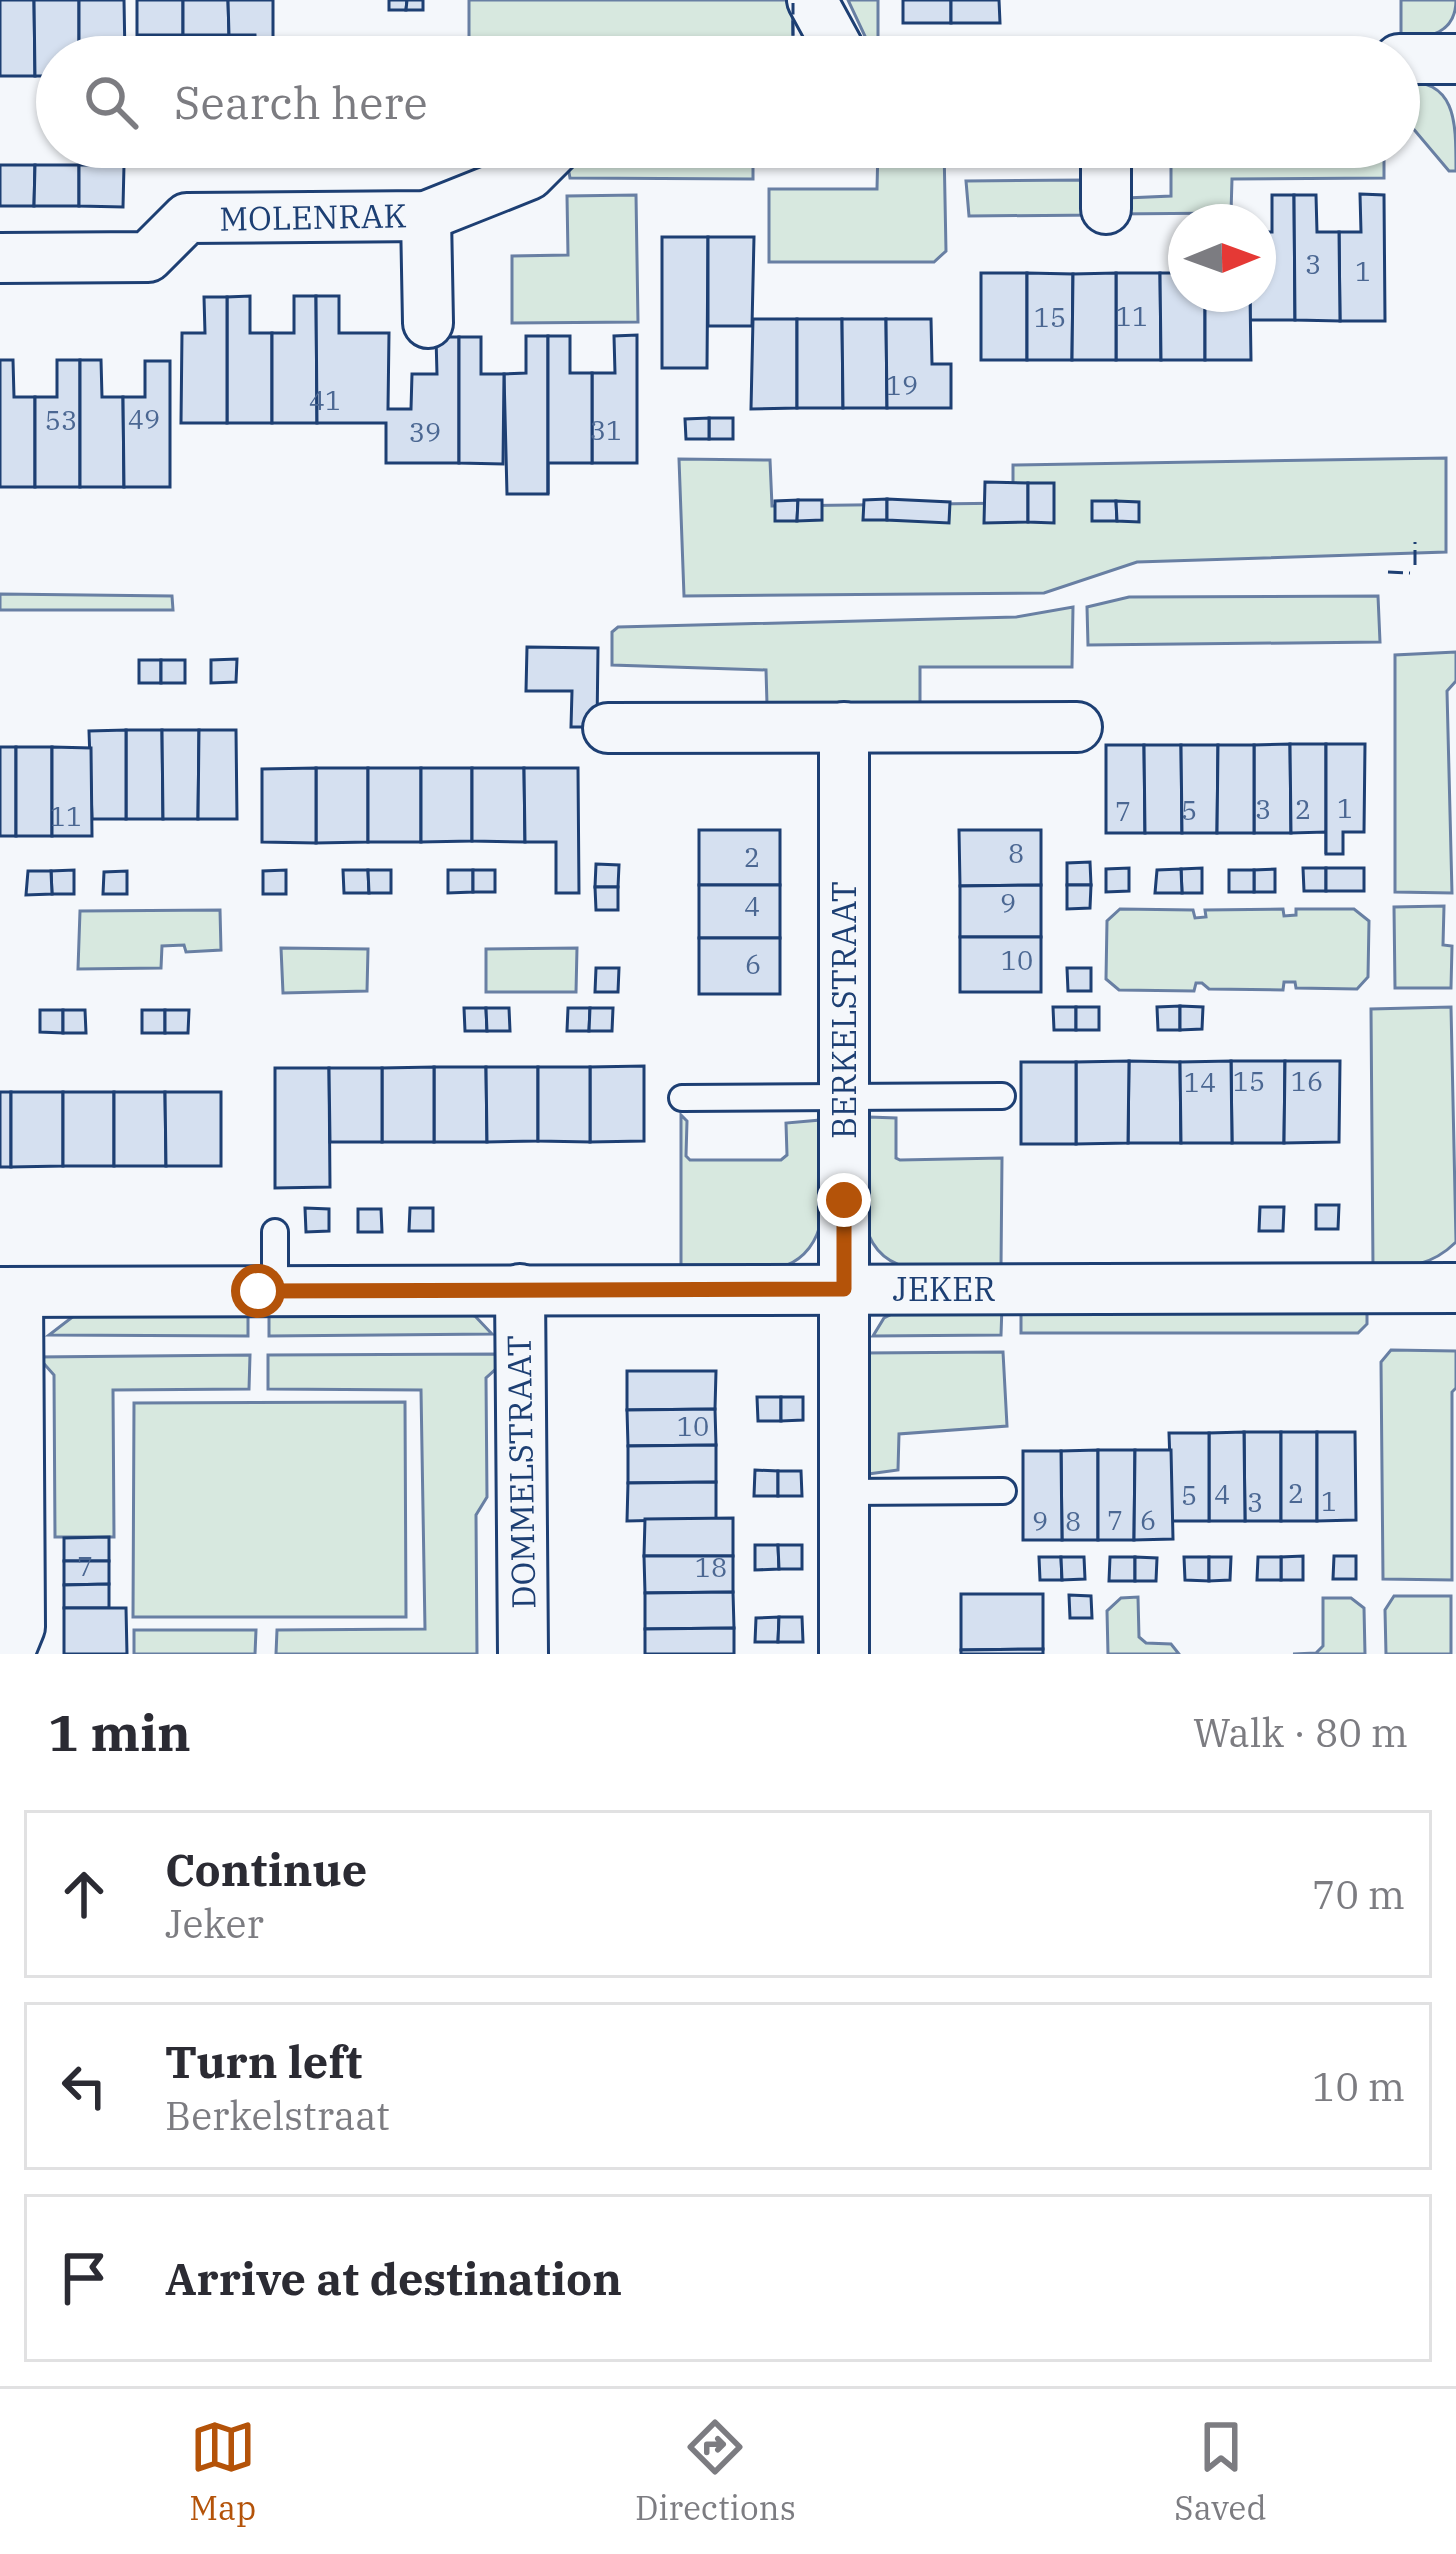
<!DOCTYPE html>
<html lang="en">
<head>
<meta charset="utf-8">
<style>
	body { margin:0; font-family:"IBM Plex Serif",serif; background:#f7f7f7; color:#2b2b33 }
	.compass { position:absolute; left:1168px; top:204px; width:108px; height:108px; border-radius:50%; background:#fff; box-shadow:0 3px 9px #0004; rotate:89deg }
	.stop { position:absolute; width:36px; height:36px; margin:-27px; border:9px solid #b45309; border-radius:50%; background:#fff }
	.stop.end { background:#b45309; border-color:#fff; box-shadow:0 3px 12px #0008 }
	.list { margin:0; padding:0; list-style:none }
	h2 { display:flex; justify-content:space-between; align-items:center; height:156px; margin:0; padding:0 48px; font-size:51px }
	h2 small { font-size:39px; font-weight:400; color:#7c7c81 }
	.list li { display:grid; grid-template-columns:78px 1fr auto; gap:36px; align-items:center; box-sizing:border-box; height:168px; margin:0 24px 24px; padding:0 24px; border:3px solid #e1e1e2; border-radius:0px }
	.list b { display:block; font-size:45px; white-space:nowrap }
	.list p { margin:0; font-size:39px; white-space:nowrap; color:#7c7c81 }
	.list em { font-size:39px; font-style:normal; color:#7c7c81 }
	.icon { flex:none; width:66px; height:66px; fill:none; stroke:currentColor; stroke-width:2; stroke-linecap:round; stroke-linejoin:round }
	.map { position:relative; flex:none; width:1456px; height:1654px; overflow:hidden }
	.search { position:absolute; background:#fff; box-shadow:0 3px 9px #0004; left:36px; right:36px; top:36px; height:132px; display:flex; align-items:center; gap:30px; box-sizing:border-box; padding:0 42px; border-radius:66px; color:#7c7c81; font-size:45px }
	.sheet { height:732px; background:#fff }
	nav { display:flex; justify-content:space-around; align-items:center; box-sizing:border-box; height:168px; border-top:3px solid #e1e1e2; background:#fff; font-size:33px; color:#7c7c81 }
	nav a { display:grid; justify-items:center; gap:6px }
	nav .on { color:#b45309 }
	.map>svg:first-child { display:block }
	.green { fill:#d7e8df; stroke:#687fa3; stroke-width:3 }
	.building { fill:#d5e0f0; stroke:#1d3f73; stroke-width:3 }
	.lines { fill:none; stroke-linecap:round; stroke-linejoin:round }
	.lane-casing { stroke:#1d3f73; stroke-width:30 }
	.street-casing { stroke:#1d3f73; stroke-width:54 }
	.lane { stroke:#f4f7fb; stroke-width:24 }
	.street { stroke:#f4f7fb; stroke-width:48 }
	.fence { stroke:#1d3f73; stroke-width:3; stroke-dasharray:15 6; stroke-linecap:butt }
	.route { stroke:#b45309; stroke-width:15 }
	.labels { text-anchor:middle; stroke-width:9; stroke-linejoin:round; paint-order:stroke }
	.number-label { font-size:27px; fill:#4b6792 }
	.street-label { font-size:33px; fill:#1d3f73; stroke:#f4f7fb }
</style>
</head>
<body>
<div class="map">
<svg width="1456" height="1654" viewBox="0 0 1456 1654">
	<rect width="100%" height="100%" fill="#f4f7fb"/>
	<g class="green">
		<path d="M469,0H792L793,39L774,56L469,57Z"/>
		<path d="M848,0H878V49H871Z"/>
		<path d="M1401,0H1456C1456,33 1429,39 1401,38Z"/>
		<path d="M1400,80C1456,81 1456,117 1456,171H1449L1400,113Z"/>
		<path d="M587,147H753V179L570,178L568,167Z"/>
		<path d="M878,147H944L946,251L934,262H769V189H877Z"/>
		<path d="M1171,147H1384V178L1232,179L1231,213L1113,214L1126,198L1171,196Z"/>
		<path d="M1085,180L1099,215L969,216L966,181Z"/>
		<path d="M636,195L638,322L512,323V256L568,255L567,196Z"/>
		<path d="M1446,458V552L1137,562L1044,593L684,596L679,459L770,460L772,506L1013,503V465Z"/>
		<path d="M0,594L172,596L173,610H0Z"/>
		<path d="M1378,596L1380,642L1088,645L1087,607L1129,597Z"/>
		<path d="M1073,607L1072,667H920V702L915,708L767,704L766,670L612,665V632L618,627L1016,617Z"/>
		<path d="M1456,652V681L1447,691L1452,893L1395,892V655Z"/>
		<path d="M1444,906L1443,945L1452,946L1451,988H1395L1394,907Z"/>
		<path d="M1120,909L1193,910L1195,918L1206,917L1205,910L1283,909L1284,916L1296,915V909H1354L1369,921L1368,977L1357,989L1296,988L1295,982H1284L1283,990L1209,989L1202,983H1196L1194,991L1119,990L1106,979L1107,921Z"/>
		<path d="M220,910L221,950L186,952L184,945L162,946L161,968L78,969L80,911Z"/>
		<path d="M281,948L368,949L367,991L283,993Z"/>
		<path d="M577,948L576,992H486V949Z"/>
		<path d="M1451,1007L1456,1242C1432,1266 1406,1269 1373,1267L1371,1009Z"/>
		<path d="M681,1115L687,1121L686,1156L690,1160H781L787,1155L786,1123L821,1120C822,1168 840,1244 785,1266C768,1273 703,1267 681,1267Z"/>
		<path d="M869,1117L896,1118V1158L900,1160L1002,1158L1001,1267C974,1267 944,1272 917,1269C844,1261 863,1175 864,1122Z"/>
		<path d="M1002,1306L1001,1335L873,1336L884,1318L906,1307Z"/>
		<path d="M1367,1308V1324L1358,1333H1021V1309Z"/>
		<path d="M248,1311V1336L49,1335L75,1315Z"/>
		<path d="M269,1311L462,1312L475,1316L492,1334L269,1336Z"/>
		<path d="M1391,1350L1456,1351V1388L1452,1392V1580L1383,1579L1381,1362Z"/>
		<path d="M1003,1352L1007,1426L899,1434L898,1470L868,1474L863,1353Z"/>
		<path d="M499,1354L498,1367L486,1378L487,1497L476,1515L477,1654H276L277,1630L425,1629L421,1390L268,1389V1355Z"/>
		<path d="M250,1355L249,1389L113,1390L114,1537H55L54,1375L38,1357Z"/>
		<path d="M405,1402L406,1617H133L134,1403Z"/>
		<path d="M1394,1596H1451V1654H1386L1385,1610Z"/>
		<path d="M1138,1597L1139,1637L1146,1643L1171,1644L1179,1654H1108L1107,1611L1121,1598Z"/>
		<path d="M1323,1598H1351L1364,1608L1365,1654H1293L1316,1653L1323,1646Z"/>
		<path d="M134,1630H256L255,1654H134Z"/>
	</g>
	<g class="building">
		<path d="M0,0H34L35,76H0Z"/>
		<path d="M34,0H79V57H57V76H35Z"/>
		<path d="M79,0H124L125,57H79Z"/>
		<rect x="137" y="0" width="46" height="35"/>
		<path d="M183,0H228L229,35H183Z"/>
		<path d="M228,0H273V55L256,54L255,35H229Z"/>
		<path d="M389,0H407L406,10H389Z"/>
		<path d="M407,0H423V10H406Z"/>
		<rect x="903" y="0" width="48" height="23"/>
		<path d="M951,0H999L1000,23H951Z"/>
		<rect x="137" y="147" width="45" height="16"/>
		<path d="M182,147H228V162L182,163Z"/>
		<rect x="228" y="147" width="42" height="15"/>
		<path d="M0,165H35L34,206H0Z"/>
		<path d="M35,165H79V206H34Z"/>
		<path d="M79,165H124L123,207L79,206Z"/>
		<path d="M1360,194L1384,195L1385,321H1340L1339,232H1361Z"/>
		<path d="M1272,195H1294L1295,320H1250V294H1258V232H1272Z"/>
		<path d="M1294,195H1316L1317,232H1339L1340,321L1295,320Z"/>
		<path d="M662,237H708L707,368H662Z"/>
		<path d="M708,237H754L752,326H708Z"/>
		<rect x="981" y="273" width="46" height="87"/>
		<path d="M1027,273L1073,274L1072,360H1027Z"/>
		<path d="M1116,273H1160L1161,360H1116Z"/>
		<path d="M1116,273V360H1072L1073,274Z"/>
		<path d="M1160,273H1186V294H1205V360H1161Z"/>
		<path d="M1205,294H1250L1251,360H1205Z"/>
		<path d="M250,296V333H272V423H227V297Z"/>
		<path d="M294,296H316L317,423H272V333H294Z"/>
		<path d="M316,296H339V333H389L388,409H411L412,374H437L436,337H459V463H386V423H317Z"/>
		<path d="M204,297H227V423H181L182,333H205Z"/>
		<path d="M753,319H797V408L751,409Z"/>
		<path d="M797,319H842L843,408H797Z"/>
		<path d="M842,319H886L887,408H843Z"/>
		<path d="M886,319H931L932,364H951V408H887Z"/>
		<path d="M637,335V463H592V373H615L614,336Z"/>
		<path d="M526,336H548V494H507L504,374L526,373Z"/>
		<path d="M548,336H570V373H592V463H548V494Z"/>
		<path d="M459,337H481V374H504L503,464L459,463Z"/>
		<path d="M0,360H13L14,397H35V487H0Z"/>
		<path d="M57,360H80V487H35V397H57Z"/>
		<path d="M80,360H101L102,397H123L124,487H80Z"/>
		<path d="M145,361H170V487H124L123,397H145Z"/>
		<rect x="709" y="418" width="24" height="21"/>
		<path d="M709,418V439H686L685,419Z"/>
		<path d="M985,482L1028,483V522L984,523Z"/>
		<path d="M1028,483H1054V523L1028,522Z"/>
		<path d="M887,499V520H863L864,500Z"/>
		<path d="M887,499L950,502L949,523L887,520Z"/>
		<path d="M798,500L797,521H775V501Z"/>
		<path d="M798,500H822V520L797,521Z"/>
		<path d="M1092,501H1116L1117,521H1092Z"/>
		<path d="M1116,501L1139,502V522L1117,521Z"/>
		<path d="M527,647L598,648L597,727H571L572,691H526Z"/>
		<path d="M237,659L236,682L211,683V660Z"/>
		<rect x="139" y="660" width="22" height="23"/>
		<rect x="161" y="660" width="24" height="23"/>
		<path d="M126,730H162L163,819H126Z"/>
		<path d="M126,730V819H92L89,731Z"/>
		<path d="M162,730H199L198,819H163Z"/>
		<path d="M199,730H236L237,819H198Z"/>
		<path d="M1290,744L1291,833H1254V745Z"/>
		<path d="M1290,744H1326V854V832L1291,833Z"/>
		<path d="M1326,744H1365L1364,832H1343V854H1326Z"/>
		<path d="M1106,745H1144L1145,833H1106Z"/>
		<path d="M1144,745H1181L1182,833H1145Z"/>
		<path d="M1181,745H1218L1217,833H1182Z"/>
		<path d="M1218,745H1254V833H1217Z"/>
		<rect x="0" y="747" width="16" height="89"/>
		<rect x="16" y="747" width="36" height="89"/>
		<path d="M52,747L91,748L92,836H52Z"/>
		<path d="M316,768H368V842L316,843Z"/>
		<path d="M316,768V843L262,842V769Z"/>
		<rect x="368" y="768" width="53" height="74"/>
		<path d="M421,768H472V841L421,842Z"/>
		<path d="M472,768H524L525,842L472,841Z"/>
		<path d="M524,768H578L579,893H556V842H525Z"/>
		<rect x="699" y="830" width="81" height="55"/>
		<path d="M959,830H1041V885L960,886Z"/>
		<path d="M1090,862L1091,885H1067V863Z"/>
		<path d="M596,864L619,865L618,887H595Z"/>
		<path d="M1129,868V891L1106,892V869Z"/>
		<path d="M1202,868V893H1182L1181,869Z"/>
		<path d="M1303,868H1326V891H1304Z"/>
		<rect x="1326" y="868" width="38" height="23"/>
		<path d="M1181,869L1182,893H1155L1157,870Z"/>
		<path d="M1275,869V892H1254V870Z"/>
		<path d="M74,870V894H52L51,871Z"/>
		<path d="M286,870V894H263V871Z"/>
		<path d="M343,870H368L369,893H344Z"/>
		<path d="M368,870H391V893H369Z"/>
		<path d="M448,870H473V892L448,893Z"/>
		<rect x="473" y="870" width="22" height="22"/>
		<rect x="1229" y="870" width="25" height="22"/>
		<path d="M28,871H51L52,894L26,895Z"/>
		<path d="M127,871V894H103L104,872Z"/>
		<rect x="699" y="885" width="81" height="53"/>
		<path d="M1041,885V937H960V886Z"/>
		<path d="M1067,885H1091L1090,908L1067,909Z"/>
		<path d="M595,887H618V910H596Z"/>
		<rect x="960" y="937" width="81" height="55"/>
		<rect x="699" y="938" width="81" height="56"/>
		<path d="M596,968H619L618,992H595Z"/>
		<path d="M1067,968H1091V991H1068Z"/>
		<path d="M1180,1006V1030H1158L1157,1007Z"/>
		<path d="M1180,1006L1203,1007L1202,1029L1180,1030Z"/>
		<path d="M1053,1007H1076V1030H1054Z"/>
		<rect x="1076" y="1007" width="23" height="23"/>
		<path d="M464,1008H486L487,1031H465Z"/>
		<path d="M486,1008H509L510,1031H487Z"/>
		<path d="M568,1008H590L589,1031H567Z"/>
		<path d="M590,1008H613L612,1031H589Z"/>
		<path d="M40,1010H63V1033L40,1032Z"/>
		<path d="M63,1010H85L86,1033H63Z"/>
		<rect x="142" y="1010" width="23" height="23"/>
		<path d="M165,1010H189L188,1033H165Z"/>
		<path d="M1129,1061L1180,1062L1181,1143H1128Z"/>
		<path d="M1129,1061L1128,1143L1076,1144V1062Z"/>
		<path d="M1231,1061H1285L1284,1143H1232Z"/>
		<path d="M1231,1061L1232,1143H1181L1180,1062Z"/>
		<path d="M1285,1061H1340L1339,1142L1284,1143Z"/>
		<rect x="1021" y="1062" width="55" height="82"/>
		<path d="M644,1066V1141L590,1142V1067Z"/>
		<path d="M434,1067H486L487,1142H434Z"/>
		<path d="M434,1067V1142H382V1068Z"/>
		<path d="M486,1067H538V1141L487,1142Z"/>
		<path d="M538,1067H590V1142L538,1141Z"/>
		<path d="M275,1068H329L330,1187L275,1188Z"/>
		<path d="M329,1068H382V1142H330Z"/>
		<rect x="0" y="1092" width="11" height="75"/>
		<path d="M11,1092H63V1166L11,1167Z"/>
		<rect x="63" y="1092" width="51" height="74"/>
		<path d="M114,1092H165L166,1166H114Z"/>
		<path d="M165,1092H221V1166H166Z"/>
		<path d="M1316,1205H1339L1338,1229H1316Z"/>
		<path d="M1260,1207H1284L1283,1231H1259Z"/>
		<path d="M305,1208L329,1209V1231L306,1232Z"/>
		<path d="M410,1208H433V1231H409Z"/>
		<path d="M358,1209H381L382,1232H358Z"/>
		<path d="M627,1371H716L715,1409L627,1410Z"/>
		<path d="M757,1397H781V1421H758Z"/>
		<path d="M781,1397H803V1420L781,1421Z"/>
		<path d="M715,1409L716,1445L628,1446L627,1410Z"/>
		<path d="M1244,1432H1281V1521H1245Z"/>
		<path d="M1244,1432L1245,1521H1209V1433Z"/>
		<rect x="1281" y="1432" width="36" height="89"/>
		<path d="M1317,1432H1355L1356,1520L1317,1521Z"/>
		<path d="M1169,1433H1209V1521H1172Z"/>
		<path d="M716,1445V1482L628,1483V1446Z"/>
		<path d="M1098,1450V1540H1062L1061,1451Z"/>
		<path d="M1098,1450H1135L1134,1540H1098Z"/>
		<path d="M1135,1450H1171L1173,1539L1134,1540Z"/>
		<path d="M1023,1451H1061L1062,1540H1023Z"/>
		<path d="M755,1470L778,1471V1496H754Z"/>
		<path d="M778,1471H801L802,1496H778Z"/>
		<path d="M716,1482V1519L627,1521L628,1483Z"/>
		<path d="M733,1518V1556H644L645,1519Z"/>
		<path d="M109,1537V1561H64V1538Z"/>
		<path d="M755,1545H778L779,1569L755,1570Z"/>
		<path d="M778,1545H802V1569H779Z"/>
		<path d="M644,1556H733V1592L645,1593Z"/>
		<path d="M1303,1556V1580H1281V1557Z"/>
		<path d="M1334,1556H1356V1579H1333Z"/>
		<path d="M1039,1557H1061L1062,1580H1040Z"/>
		<path d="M1061,1557H1084L1085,1579L1062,1580Z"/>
		<path d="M1110,1557H1135V1581H1109Z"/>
		<path d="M1135,1557L1157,1558L1156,1581H1135Z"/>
		<path d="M1184,1557H1209V1581L1185,1580Z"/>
		<path d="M1209,1557H1231L1230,1580L1209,1581Z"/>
		<path d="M1258,1557H1281V1580H1257Z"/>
		<path d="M64,1561H109V1584L64,1585Z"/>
		<path d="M109,1584V1608H64V1585Z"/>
		<path d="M733,1592L734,1628L645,1629V1593Z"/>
		<path d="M961,1594H1043V1649L961,1650Z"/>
		<path d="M1069,1595L1091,1596L1092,1618H1070Z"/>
		<path d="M64,1608H126L127,1654H64Z"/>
		<path d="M779,1617L778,1642H755L756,1618Z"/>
		<path d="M779,1617H802L803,1642H778Z"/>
		<path d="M734,1628V1654H645V1629Z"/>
		<path d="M1043,1649V1654H961V1650Z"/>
	</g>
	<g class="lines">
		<g class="lane-casing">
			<g id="lane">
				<path d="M682,1098L1002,1096"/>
				<path d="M275,1232V1291"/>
				<path d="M844,1492L1003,1491"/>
			</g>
		</g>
		<g class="street-casing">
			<g id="street">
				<path d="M812,0L843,57"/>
				<path d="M1399,59H1456"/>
				<path d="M1106,147V209"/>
				<path d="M426,216L428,323"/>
				<path d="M0,258L148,257L187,218L426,216L529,175L557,147"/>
				<path d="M844,727V1654"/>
				<path d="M608,728L1077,727"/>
				<path d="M520,1289L523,1654"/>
				<path d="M0,1292L1456,1288"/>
				<path d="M9,1654L20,1627L18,1292"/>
			</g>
		</g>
		<use href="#lane" class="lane"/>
		<use href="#street" class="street"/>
		<g class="fence">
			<path d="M614,57L774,56L793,39V3"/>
			<path d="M1415,565V542"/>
			<path d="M1388,572L1410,573"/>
		</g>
	</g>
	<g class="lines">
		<path class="route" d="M258,1291L844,1289V1200"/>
	</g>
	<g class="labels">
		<g class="number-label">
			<text x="1313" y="274">3</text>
			<text x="1363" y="281">1</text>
			<text x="1132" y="326">11</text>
			<text x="1050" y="327">15</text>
			<text x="902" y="395">19</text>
			<text x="325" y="410">41</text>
			<text x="144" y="429">49</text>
			<text x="61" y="430">53</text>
			<text x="606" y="440">31</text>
			<text x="425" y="442">39</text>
			<text x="1345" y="818">1</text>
			<text x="1263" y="819">3</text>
			<text x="1303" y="819">2</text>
			<text x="1189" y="820">5</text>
			<text x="1123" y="821">7</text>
			<text x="66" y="826">11</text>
			<text x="1016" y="863">8</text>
			<text x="752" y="867">2</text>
			<text x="1008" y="913">9</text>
			<text x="752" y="916">4</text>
			<text x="1017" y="970">10</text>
			<text x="753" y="974">6</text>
			<text x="1249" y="1091">15</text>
			<text x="1307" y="1091">16</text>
			<text x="1200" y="1092">14</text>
			<text x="693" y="1436">10</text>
			<text x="1296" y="1503">2</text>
			<text x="1222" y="1504">4</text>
			<text x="1189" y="1505">5</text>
			<text x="1329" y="1511">1</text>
			<text x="1255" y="1512">3</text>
			<text x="1115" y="1530">7</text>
			<text x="1148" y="1530">6</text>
			<text x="1040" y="1531">9</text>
			<text x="1073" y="1531">8</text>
			<text x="85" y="1576">7</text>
			<text x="711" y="1577">18</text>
		</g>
		<g class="street-label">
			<text transform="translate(313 217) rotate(-1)" y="12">MOLENRAK</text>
			<text transform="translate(844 1010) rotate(-90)" y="12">BERKELSTRAAT</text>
			<text x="944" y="1301">JEKER</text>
			<text transform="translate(521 1472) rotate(-91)" y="12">DOMMELSTRAAT</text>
		</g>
	</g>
</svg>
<svg class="compass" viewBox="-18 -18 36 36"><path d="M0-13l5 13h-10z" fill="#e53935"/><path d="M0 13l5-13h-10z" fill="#7c7c81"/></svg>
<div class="stop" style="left:258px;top:1291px"></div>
<div class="stop end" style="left:844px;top:1200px"></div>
<div class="search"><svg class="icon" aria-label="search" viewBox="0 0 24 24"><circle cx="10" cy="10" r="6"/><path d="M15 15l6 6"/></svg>Search here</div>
</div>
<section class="sheet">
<h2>1 min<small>Walk · 80 m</small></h2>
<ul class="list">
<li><svg class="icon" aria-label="ahead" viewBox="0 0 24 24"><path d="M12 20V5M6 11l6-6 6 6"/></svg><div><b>Continue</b><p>Jeker</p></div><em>70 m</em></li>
<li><svg class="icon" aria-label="left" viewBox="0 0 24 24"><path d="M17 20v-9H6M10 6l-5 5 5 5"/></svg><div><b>Turn left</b><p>Berkelstraat</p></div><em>10 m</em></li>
<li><svg class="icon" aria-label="arrive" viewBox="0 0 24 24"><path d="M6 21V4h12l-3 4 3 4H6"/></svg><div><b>Arrive at destination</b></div></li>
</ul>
</section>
<nav>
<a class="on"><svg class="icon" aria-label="map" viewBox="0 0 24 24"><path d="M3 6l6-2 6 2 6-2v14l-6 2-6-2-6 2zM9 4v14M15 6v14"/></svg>Map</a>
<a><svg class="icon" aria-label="directions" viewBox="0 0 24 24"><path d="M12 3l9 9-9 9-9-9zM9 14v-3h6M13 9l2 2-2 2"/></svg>Directions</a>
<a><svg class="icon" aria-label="saved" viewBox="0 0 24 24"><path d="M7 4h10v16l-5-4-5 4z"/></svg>Saved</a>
</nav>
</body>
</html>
